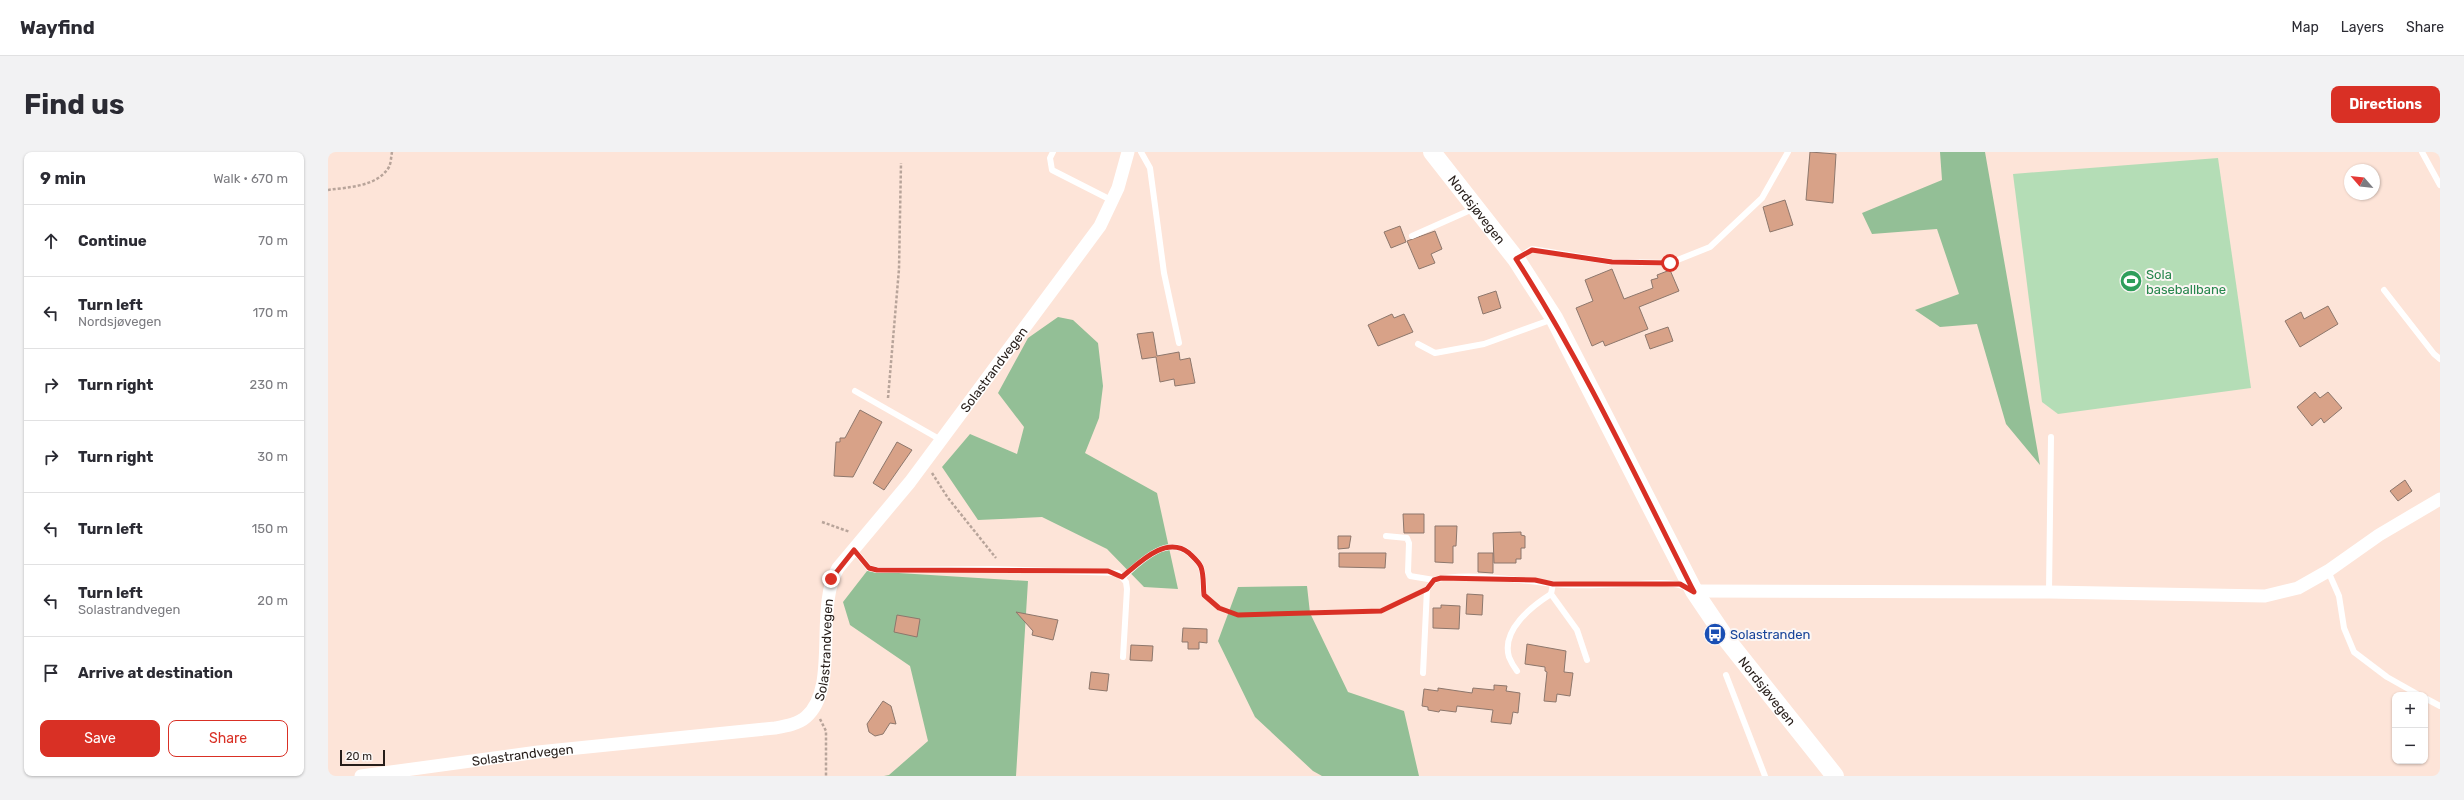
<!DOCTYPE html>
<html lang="en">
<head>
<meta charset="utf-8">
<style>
	body { margin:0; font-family:Rubik,sans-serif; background:#f2f2f3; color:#2b2b33 }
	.controls { position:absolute; right:12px; bottom:12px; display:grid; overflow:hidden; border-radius:8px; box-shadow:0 1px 3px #0004 }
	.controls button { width:36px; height:36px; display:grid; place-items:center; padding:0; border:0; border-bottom:1px solid #e1e1e2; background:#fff; color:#2b2b33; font:20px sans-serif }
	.compass { position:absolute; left:2016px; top:12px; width:36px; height:36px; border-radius:50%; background:#fff; box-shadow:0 1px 3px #0004; rotate:298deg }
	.scale { position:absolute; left:12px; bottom:10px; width:45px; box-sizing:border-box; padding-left:4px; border:2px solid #261d19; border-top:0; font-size:11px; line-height:14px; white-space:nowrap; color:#261d19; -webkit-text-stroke:3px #fbf6f4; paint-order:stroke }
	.stop { position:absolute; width:12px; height:12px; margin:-9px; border:3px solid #d93025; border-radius:50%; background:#fff }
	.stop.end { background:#d93025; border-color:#fff; box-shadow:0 1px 4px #0008 }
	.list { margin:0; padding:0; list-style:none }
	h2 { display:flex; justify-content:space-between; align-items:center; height:52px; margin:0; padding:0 16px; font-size:17px }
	h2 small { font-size:13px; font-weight:400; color:#7c7c81 }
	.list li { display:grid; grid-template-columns:26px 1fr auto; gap:12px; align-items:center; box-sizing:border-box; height:72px; padding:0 16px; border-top:1px solid #e1e1e2 }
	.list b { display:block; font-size:15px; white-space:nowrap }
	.list p { margin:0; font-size:13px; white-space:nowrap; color:#7c7c81 }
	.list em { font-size:13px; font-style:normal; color:#7c7c81 }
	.actions { display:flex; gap:8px; padding:12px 16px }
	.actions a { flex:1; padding:9px 0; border:1px solid #d93025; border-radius:8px; text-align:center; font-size:14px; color:#d93025 }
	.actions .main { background:#d93025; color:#fff }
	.icon { flex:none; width:22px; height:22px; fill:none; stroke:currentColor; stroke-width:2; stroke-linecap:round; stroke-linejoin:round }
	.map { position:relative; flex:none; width:2112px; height:624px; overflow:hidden; border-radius:8px }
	header { display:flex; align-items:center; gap:24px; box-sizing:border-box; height:56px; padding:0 20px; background:#fff; border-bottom:1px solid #e1e1e2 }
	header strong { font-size:19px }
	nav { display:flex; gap:22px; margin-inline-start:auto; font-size:14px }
	.intro { display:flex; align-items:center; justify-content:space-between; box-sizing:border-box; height:96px; padding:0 24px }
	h1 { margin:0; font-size:28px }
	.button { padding:10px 18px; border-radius:8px; background:#d93025; color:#fff; font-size:14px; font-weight:700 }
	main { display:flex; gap:24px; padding:0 24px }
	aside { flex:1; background:#fff; border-radius:8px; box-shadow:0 1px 3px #0004 }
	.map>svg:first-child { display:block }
	.green { fill:#b4ddb6 }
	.forest { fill:#93bf96 }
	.building { fill:#d8a288; stroke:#8d776c }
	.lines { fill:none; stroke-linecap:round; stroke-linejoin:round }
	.path { stroke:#b8a49a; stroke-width:2.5; stroke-dasharray:3 2; stroke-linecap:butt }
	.lane { stroke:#fff; stroke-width:6 }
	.street { stroke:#fff; stroke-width:13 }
	.secondary { stroke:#fff; stroke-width:18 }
	.route { stroke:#d93025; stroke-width:5 }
	.labels { text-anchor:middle; stroke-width:4; stroke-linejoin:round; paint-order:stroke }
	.street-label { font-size:13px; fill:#261d19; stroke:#fbf6f4 }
	.leisure-label { font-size:13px; fill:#27864d; stroke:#fbf6f4; text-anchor:start }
	.transit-label { font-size:13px; fill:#164399; stroke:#fbf6f4; text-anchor:start }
</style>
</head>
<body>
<header>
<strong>Wayfind</strong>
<nav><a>Map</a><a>Layers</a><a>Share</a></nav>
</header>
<div class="intro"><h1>Find us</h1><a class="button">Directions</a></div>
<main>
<aside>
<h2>9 min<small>Walk · 670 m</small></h2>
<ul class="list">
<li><svg class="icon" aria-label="ahead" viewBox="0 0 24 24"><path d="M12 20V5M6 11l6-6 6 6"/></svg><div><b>Continue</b></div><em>70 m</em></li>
<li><svg class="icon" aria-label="left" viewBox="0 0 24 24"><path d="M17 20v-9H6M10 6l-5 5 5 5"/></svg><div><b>Turn left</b><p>Nordsjøvegen</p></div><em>170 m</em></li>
<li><svg class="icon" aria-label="right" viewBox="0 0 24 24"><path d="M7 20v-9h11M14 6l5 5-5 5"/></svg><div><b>Turn right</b></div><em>230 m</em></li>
<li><svg class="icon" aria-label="right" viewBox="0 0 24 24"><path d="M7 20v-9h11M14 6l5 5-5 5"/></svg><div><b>Turn right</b></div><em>30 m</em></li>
<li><svg class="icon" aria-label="left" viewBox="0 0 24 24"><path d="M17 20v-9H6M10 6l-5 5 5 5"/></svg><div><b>Turn left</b></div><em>150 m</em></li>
<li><svg class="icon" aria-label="left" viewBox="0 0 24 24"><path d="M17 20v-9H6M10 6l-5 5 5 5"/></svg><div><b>Turn left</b><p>Solastrandvegen</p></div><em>20 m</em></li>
<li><svg class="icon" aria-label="arrive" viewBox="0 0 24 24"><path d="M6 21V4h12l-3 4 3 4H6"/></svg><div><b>Arrive at destination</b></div></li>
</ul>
<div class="actions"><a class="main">Save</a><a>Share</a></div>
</aside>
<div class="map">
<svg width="2112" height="624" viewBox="0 0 2112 624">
	<rect width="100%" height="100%" fill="#fde4d8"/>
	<path class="green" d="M1890,6L1923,236L1730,262L1714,250L1685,22Z"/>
	<g class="forest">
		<path d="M1612,0H1657L1712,313L1678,272L1649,172L1612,175L1587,158L1631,142L1609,77L1544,82L1534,61L1614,28Z"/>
		<path d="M730,165L745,168L770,191L775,234L771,266L757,301L829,341L850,437L816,435L779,397L714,365L650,368L614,315L642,282L689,302L696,275L670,241L700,186Z"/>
		<path d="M539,419L700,429L688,624H556L561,623L600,589L582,514L522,473L515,450Z"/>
		<path d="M979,434L982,461L1020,540L1076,559L1091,624H994L985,619L927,565L890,489L910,435Z"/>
	</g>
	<g class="building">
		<path d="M1482,0L1508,2L1505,51L1478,48Z"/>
		<path d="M1457,48L1465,73L1442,80L1435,55Z"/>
		<path d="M1072,74L1078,90L1063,96L1056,80Z"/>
		<path d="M1107,79L1114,97L1103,102L1107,111L1091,117L1079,89Z"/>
		<path d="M1284,117L1296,147L1325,136L1323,128L1330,126L1329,123L1342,118L1351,139L1311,155L1320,177L1277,194L1275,189L1264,194L1248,156L1265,149L1257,128Z"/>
		<path d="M1168,139L1173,156L1155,162L1150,145Z"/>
		<path d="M2000,154L2010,172L1972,195L1957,169L1973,160L1976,167Z"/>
		<path d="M1064,162L1066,166L1076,162L1085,180L1050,194L1040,173Z"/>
		<path d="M1340,175L1345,189L1322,197L1317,183Z"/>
		<path d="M825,180L829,204L851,200L852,208L862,206L867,231L847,234L846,227L832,230L828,205L814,207L809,182Z"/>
		<path d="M1987,240L1992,246L2000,240L2014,256L1996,271L1993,266L1984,274L1969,255Z"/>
		<path d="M532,258L554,270L525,325L506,324L508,290H512V286H517Z"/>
		<path d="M569,290L584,298L556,338L545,331Z"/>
		<path d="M2077,328L2084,339L2070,349L2062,339Z"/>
		<path d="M1075,362H1096V381H1076Z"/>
		<path d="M1107,374H1129L1128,394H1125V411L1107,410Z"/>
		<path d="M1193,380V383L1197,384V396H1193V407H1188V411H1166L1165,381Z"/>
		<path d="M1010,384H1023L1021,396L1010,397Z"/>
		<path d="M1011,401H1058L1057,416L1011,415Z"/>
		<path d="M1150,401H1165V421L1150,420Z"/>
		<path d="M1139,442L1155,443L1154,463L1138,462Z"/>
		<path d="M1113,453L1132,454L1131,477L1105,476V456H1113Z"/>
		<path d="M688,460L730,468L725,488L704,483L705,479Z"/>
		<path d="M569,463L592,467L589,485L566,480Z"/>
		<path d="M855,476L879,477V491L871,490V497H860V490H854Z"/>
		<path d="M1199,492L1238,499L1236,520L1245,521L1242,544L1229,542L1228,550L1216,549L1219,520L1217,519V515L1197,512Z"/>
		<path d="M803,493L825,494L824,509L802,508Z"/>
		<path d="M763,520L781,522L779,539L761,537Z"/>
		<path d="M1166,533L1179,534L1178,539L1192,541L1190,561L1185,560L1183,572L1163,570L1165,558L1129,554L1128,560L1112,558L1111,560L1100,558V555L1094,554L1096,537L1110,539V536L1144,541L1145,536L1166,538Z"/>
		<path d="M555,549L563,554L568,572L562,571L555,582L547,584L541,580L539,572Z"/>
	</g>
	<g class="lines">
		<g class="path">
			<path d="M0,38C20,35 49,35 61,15C63,11 63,5 64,0"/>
			<path d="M560,246L571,117L573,11"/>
			<path d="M604,321L620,346L668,406"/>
			<path d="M494,370L522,380"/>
			<path d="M883,449L891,456L909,463L1053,459L1090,441"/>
			<path d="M492,567L498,579V624"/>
		</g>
		<g class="lane">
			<path d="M725,0L722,6L724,18L785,49"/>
			<path d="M813,0L822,16L836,121L851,191"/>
			<path d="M2094,0L2112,33"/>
			<path d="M1084,84L1147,56"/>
			<path d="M1190,106L1204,97L1284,110L1342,111L1382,95L1434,46L1460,0"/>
			<path d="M2056,138L2106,202L2112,207"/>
			<path d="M1090,192L1107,201L1156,192L1225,167"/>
			<path d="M527,239L613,288"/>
			<path d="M1058,384L1079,386L1081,391L1080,420L1082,424L1106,428"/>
			<path d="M526,398L541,416L549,418L662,417L790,421L798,430L799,437L795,505"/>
			<path d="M2000,419L2011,444L2016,476L2026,500L2059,525L2091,543"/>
			<path d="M795,425C812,410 838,383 861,401C865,405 871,410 873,415C876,423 875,434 876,443"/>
			<path d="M1225,432L1223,442L1249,478L1259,508"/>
			<path d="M1721,440L1723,285"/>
			<path d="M1189,519C1186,515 1183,510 1181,505C1173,478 1204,454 1223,442"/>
			<path d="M1095,521L1099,437L1106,428C1137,420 1192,428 1225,432C1250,435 1278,432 1304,432C1321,432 1344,428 1359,436"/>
			<path d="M1398,523L1437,624"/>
			<path d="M2097,546L2112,554"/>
		</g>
		<g class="street">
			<path d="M1366,439L1721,440L1937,444L1970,436L2000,419L2051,383L2112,347"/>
			<path id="s1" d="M33,624L210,600L447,576C458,574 470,572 478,565C512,536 486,455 510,416L582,330L772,74L790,36L800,0"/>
		</g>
		<path class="secondary" id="s2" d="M1104,0L1188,107L1226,166L1366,439L1399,488L1507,624"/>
	</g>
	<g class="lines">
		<path class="route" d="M503,427L526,398L541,416L549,418L780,419L794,425C812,410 838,383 861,401C865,405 871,410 873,415C876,423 875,434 876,443L891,456L910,463L1053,459L1099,437L1106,428L1113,426L1207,428L1225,432H1352L1366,440C1309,327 1256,213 1188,107L1204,98L1284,110L1342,111"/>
	</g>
	<defs>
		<g id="stadium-disc" transform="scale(1.15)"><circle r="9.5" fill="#2e9e5b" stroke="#fbf6f4"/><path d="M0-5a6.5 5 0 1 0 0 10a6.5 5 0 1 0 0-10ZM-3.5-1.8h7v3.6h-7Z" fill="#fff"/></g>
		<g id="bus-disc" transform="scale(1.15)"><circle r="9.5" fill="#1a4fb4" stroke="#fbf6f4"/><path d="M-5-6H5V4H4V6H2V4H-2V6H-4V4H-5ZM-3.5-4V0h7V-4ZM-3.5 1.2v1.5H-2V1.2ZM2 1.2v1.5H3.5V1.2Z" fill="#fff"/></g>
	</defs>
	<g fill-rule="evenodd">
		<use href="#stadium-disc" x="1803" y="129"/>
		<use href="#bus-disc" x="1387" y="482"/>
	</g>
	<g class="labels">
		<g class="street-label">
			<text dy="5" stroke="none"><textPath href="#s2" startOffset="73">Nordsjøvegen</textPath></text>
			<text dy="5" stroke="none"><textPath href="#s1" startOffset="858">Solastrandvegen</textPath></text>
			<text dy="5" stroke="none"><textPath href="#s1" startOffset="522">Solastrandvegen</textPath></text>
			<text dy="5" stroke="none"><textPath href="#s2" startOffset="637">Nordsjøvegen</textPath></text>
			<text dy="5" stroke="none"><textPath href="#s1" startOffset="163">Solastrandvegen</textPath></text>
		</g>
		<g class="leisure-label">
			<text x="1818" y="127">Sola<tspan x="1818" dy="15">baseballbane</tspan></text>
		</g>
		<g class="transit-label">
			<text x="1402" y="487">Solastranden</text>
		</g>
	</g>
</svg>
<div class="controls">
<button>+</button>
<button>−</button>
</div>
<svg class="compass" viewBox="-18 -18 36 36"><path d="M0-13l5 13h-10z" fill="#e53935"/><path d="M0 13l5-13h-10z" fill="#7c7c81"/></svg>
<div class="scale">20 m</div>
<div class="stop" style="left:1342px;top:111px"></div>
<div class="stop end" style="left:503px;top:427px"></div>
</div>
</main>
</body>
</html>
